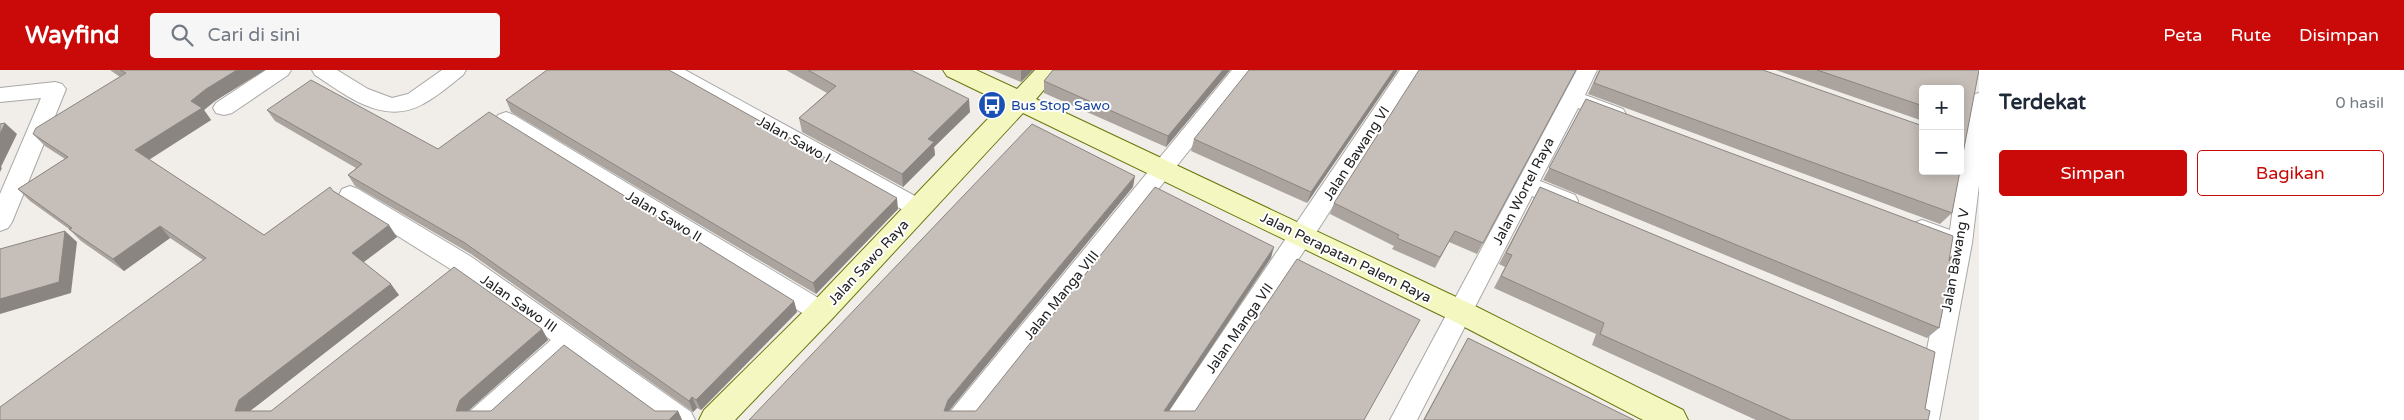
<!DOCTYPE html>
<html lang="id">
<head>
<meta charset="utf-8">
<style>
	body { margin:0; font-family:"Varela Round",sans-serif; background:#f6f6f7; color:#1f2937 }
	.controls { position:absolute; right:15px; top:15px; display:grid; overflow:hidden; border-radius:5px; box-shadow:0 2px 12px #0003 }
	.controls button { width:45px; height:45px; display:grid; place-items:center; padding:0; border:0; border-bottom:1px solid #e0e1e3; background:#fff; color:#1f2937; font:25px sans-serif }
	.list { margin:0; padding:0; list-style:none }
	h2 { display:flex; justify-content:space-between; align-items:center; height:65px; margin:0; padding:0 20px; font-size:21px }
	h2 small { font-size:16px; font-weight:400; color:#747a83 }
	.actions { display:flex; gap:10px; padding:15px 20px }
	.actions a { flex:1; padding:11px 0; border:1px solid #ca0a09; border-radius:5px; text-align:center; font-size:18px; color:#ca0a09 }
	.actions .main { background:#ca0a09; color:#fff }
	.icon { flex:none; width:28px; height:28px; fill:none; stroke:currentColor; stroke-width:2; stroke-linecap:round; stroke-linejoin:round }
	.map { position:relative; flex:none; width:1979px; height:350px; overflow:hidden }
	header { display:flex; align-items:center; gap:30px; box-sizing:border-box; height:70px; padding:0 25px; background:#ca0a09; color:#fff }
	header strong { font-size:24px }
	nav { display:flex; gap:28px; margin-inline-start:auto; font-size:18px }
	.search { width:350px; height:45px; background:#f6f6f7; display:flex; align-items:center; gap:12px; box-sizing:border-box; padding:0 18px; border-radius:5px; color:#747a83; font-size:19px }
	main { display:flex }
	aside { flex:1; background:#fff }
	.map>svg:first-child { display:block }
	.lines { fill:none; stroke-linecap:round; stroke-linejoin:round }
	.street-casing { stroke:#a8a8a8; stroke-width:2 }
	.secondary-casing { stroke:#6a770a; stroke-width:2 }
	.street { fill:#fff; fill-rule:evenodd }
	.secondary { fill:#f4f7c0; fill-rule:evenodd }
	.wall { fill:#aaa39e }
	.shaded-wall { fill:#8b8581 }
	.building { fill:#c6beb8; stroke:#8b8581 }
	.labels { text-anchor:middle; stroke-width:4; stroke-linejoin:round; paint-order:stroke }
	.transit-label { font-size:14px; fill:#164399; stroke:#fff; text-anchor:start }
	.street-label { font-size:14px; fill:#212121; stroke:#fff }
</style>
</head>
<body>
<header>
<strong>Wayfind</strong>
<div class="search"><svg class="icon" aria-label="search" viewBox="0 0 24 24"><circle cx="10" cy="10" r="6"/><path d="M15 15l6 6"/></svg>Cari di sini</div>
<nav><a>Peta</a><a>Rute</a><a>Disimpan</a></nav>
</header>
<main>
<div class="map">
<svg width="1979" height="350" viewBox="0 0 1979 350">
	<rect width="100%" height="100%" fill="#f1eee9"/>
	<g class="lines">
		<g class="street-casing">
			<g id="street">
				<path d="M266,0H291L288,5L232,43L224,45L216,43L213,38L216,33Z"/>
				<path d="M312,0H337L368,19L392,28L408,24L442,0H466L463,5C450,15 438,26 423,34C384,56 347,26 315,5Z"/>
				<path d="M659,0H685L926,132L930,138L926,144L918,147L910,144L662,5Z"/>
				<path d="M1232,0H1253L975,350H946L950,342Z"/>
				<path d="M1400,0H1421L1310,172L1191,350H1163Z"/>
				<path d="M1577,0H1597L1585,25L1623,39L1626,44L1623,49L1615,52L1578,38L1540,111L1575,125L1578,131L1575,137L1567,140L1532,126L1417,350H1390Z"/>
				<path d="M55,12L62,14L66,19L12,152L8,158L0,161V124L41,28L0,32V18Z"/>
				<path d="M1979,23V115L1972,173L1939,350H1913L1947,178L1914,165L1910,159L1914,153L1922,150L1950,160L1958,101H1960L1968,30L1971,25Z"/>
				<path d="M506,42L514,45L830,235L833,242L830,249L821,252L812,249L498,55L495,50L498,45Z"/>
				<path d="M350,116L358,119L470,186L691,342L695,350H661L570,284L497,350H465L469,342L551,270L452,200L342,131L339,125L342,119Z"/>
			</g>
		</g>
		<g class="secondary-casing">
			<path id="secondary" d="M943,0H976L1017,19L1035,0H1061L1036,29L1471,234L1683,340L1688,350H1643L1451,250L1023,43L831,250L735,350H699L704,340L811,234L1003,33L947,6Z"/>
		</g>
		<use href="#street" class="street"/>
		<use href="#secondary" class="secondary"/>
	</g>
	<g class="wall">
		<path d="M110,0H265L215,31L204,40L211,50L149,90L264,165L334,121L397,167L363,192L399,225L250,341H271L542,259L548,270L468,341H678L682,350H0L203,190L170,168L124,201L81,171L69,159L30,131L18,119L65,89L45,76L33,64L120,7Z"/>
		<path d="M786,0H911L970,42L934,77L935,85L903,117L802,62L799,48L827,23Z"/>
		<path d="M992,0H1033L1021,12Z"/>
		<path d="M1053,0H1230L1166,77L1044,23V11Z"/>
		<path d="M1398,0L1307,133L1191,81L1194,69Z"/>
		<path d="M1576,0L1477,184L1449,172L1435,198L1392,179L1394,176L1330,144L1334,133Z"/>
		<path d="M1599,0H1763L1952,143L1940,154L1588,24Z"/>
		<path d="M1776,0H1979L1960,19H1923V51Z"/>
		<path d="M1586,29L1950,187L1954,183L1939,258L1927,268L1543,110Z"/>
		<path d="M506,30L898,139L816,224L511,42Z"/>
		<path d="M267,40L438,79L794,231L797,242L701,340L697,338L693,342L471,184L355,116L348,105L356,98L275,51Z"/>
		<path d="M1540,117L1925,339L1928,350H1756L1592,275L1596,264L1494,218L1505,197L1499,194Z"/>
		<path d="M1468,268L1634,350H1423Z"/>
	</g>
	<g class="shaded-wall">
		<path d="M237,0H265L215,31L204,40L211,50L145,92L135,80L191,31L206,19Z"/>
		<path d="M1022,0H1033L1021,12V1Z"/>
		<path d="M1223,0H1230L1166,77L1168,66Z"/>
		<path d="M1394,0H1398L1307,133L1311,122Z"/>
		<path d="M969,29L970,42L934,77L935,85L903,117L902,104L928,69Z"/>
		<path d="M5,53L17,64L1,97L2,98L0,102V64Z"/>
		<path d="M1135,106L1133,117L949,341H944L948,330Z"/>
		<path d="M897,128L898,139L816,224L813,213Z"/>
		<path d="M389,155L397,167L360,195L352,183Z"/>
		<path d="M160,156L170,168L124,201L113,189Z"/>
		<path d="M65,161L77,172L71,223L0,244V229Z"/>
		<path d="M1274,177L1271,188L1163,350L1164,341Z"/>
		<path d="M391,214L399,225L250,341H235L239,330Z"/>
		<path d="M794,231L797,242L701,340L696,330Z"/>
		<path d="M542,259L548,270L468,341H456L460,330Z"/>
		<path d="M692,327L697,338L693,342L689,331Z"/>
		<path d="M678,341L682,350H669Z"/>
	</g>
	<g class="building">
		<path d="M120,0H237L206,19L191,31L202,38L135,80L264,165L330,117L333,121L389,155L352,183L391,214L239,330L235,341H271L454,197L542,259L460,330L456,341H491L564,275L655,341H678L669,350H0V337L206,188L160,156L113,189L69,159L72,158L18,119L68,87L33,64L36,58L126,3Z"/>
		<path d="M547,0H669L897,128L813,213L506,30Z"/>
		<path d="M808,0H911L969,29L928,69L934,72L902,104L799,48L836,16Z"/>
		<path d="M1053,0H1223L1168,66L1044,11Z"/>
		<path d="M1249,0H1394L1311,122L1194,69Z"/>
		<path d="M1419,0H1576L1483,173L1455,161L1440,187L1397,168L1399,165L1334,133Z"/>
		<path d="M1600,0H1763L1923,56V101H1960L1952,143L1594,13Z"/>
		<path d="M1817,0H1979L1960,99V19H1923V36Z"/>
		<path d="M311,10L438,79L489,42L794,231L696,330L692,327L689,331L465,173L348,105L362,94L267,40Z"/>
		<path d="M1586,29L1953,166L1949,191L1954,183L1939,258L1549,98Z"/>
		<path d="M5,53L0,64V54Z"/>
		<path d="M1032,54L1135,106L948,330L944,341H976L1155,117L1274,177L1164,341H1195L1297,189L1420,250L1364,350H749Z"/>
		<path d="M1540,117L1935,282L1925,339L1930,341L1928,350H1791L1600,264L1604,253L1501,206L1512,185L1506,183Z"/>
		<path d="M65,161L59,212L0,229V179Z"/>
		<path d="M1468,268L1634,350H1424Z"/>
	</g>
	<defs>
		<g id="bus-disc" transform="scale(1.4375)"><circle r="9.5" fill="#1a4fb4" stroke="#fff"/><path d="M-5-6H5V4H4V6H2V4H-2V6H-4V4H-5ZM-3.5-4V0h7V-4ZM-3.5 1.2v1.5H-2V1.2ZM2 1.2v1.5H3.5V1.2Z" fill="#fff"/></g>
	</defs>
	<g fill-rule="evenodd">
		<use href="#bus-disc" x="992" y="35"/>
	</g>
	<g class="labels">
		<g class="transit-label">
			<text x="1011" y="40">Bus Stop Sawo</text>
		</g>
		<g class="street-label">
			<text transform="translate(794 69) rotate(29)" y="5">Jalan Sawo I</text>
			<text transform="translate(1356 83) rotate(-57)" y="5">Jalan Bawang VI</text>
			<text transform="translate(1523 121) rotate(-63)" y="5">Jalan Wortel Raya</text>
			<text transform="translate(664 146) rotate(31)" y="5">Jalan Sawo II</text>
			<text transform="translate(1346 187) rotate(26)" y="5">Jalan Perapatan Palem Raya</text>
			<text transform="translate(1955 190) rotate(-80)" y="5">Jalan Bawang V</text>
			<text transform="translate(868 192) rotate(-47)" y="5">Jalan Sawo Raya</text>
			<text transform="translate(1061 225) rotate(-51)" y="5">Jalan Manga VIII</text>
			<text transform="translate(519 233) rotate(35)" y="5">Jalan Sawo III</text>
			<text transform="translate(1239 258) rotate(-55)" y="5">Jalan Manga VII</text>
		</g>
	</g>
</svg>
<div class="controls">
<button>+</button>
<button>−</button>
</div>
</div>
<aside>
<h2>Terdekat<small>0 hasil</small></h2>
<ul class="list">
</ul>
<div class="actions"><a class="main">Simpan</a><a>Bagikan</a></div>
</aside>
</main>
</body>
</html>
